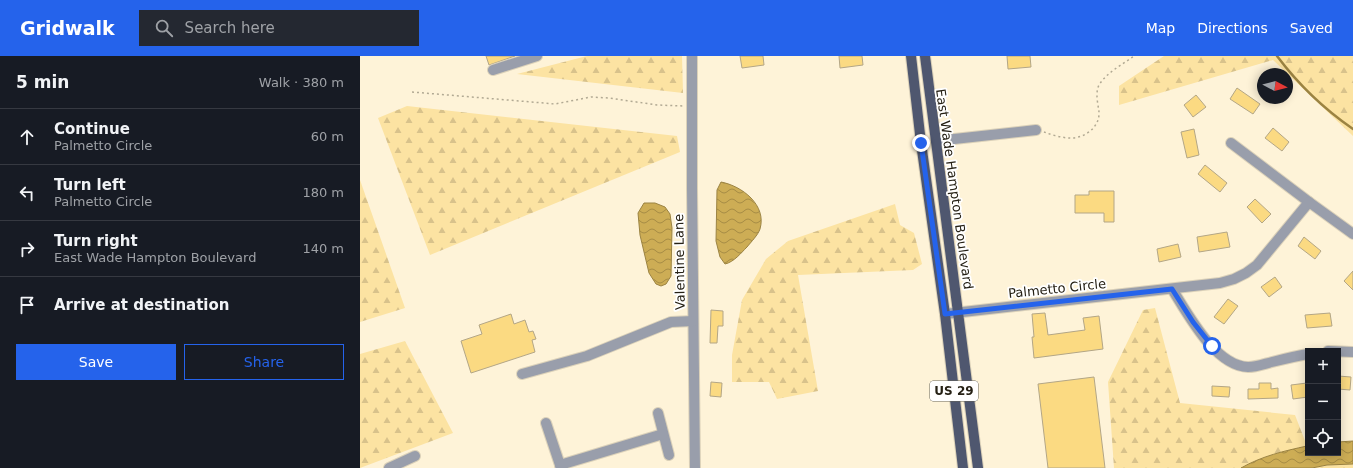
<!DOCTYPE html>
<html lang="en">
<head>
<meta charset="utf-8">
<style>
	body { margin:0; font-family:"DejaVu Sans",sans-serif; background:#242831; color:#f1f3f6 }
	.controls { position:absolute; right:12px; bottom:12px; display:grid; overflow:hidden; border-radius:0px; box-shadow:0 2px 10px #0003 }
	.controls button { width:36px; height:36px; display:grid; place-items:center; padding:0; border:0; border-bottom:1px solid #363941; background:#171b24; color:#f1f3f6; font:20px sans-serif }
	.compass { position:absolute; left:897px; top:12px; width:36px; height:36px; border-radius:50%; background:#171b24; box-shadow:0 2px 10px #0003; rotate:97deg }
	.stop { position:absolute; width:12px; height:12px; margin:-9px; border:3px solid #2563eb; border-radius:50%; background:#fff }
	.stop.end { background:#2563eb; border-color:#fff; box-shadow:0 1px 4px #0008 }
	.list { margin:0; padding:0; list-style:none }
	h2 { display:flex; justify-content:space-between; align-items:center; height:52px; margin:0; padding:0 16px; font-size:17px }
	h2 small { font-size:13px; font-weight:400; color:#9ea1a6 }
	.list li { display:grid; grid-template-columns:26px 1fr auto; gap:12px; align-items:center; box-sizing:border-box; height:56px; padding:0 16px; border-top:1px solid #363941 }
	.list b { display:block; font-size:15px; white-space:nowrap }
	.list p { margin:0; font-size:13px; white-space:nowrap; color:#9ea1a6 }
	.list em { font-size:13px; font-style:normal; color:#9ea1a6 }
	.actions { display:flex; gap:8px; padding:12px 16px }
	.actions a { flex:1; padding:9px 0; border:1px solid #2563eb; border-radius:0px; text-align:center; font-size:14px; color:#2563eb }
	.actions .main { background:#2563eb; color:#fff }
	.icon { flex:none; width:22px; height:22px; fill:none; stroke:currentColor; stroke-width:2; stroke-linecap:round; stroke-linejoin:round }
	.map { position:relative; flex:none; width:993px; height:412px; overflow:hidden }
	header { display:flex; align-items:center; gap:24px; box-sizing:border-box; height:56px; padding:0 20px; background:#2563eb; color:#fff }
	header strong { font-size:19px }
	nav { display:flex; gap:22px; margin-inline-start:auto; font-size:14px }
	.search { width:280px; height:36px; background:#242831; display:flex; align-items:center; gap:10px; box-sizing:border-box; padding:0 14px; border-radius:0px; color:#9ea1a6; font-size:15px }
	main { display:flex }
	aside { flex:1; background:#171b24 }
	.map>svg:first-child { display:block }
	.forest { fill:url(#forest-firs) }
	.water { fill:url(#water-waves); stroke:#9b8342 }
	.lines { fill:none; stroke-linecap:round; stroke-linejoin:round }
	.stream { stroke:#9b8342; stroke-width:2.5 }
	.building { fill:#fbda82; stroke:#b3a686 }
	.minor-casing { stroke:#dbd1b9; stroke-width:12 }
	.major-casing { stroke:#dbd1b9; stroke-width:12 }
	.path { stroke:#b1a993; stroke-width:1.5; stroke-dasharray:2 3; stroke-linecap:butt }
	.minor { stroke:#999eab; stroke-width:10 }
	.major { stroke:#4f576f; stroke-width:10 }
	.route { stroke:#2563eb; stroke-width:5 }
	.labels { text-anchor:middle; stroke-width:3.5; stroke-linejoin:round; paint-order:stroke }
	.shield { fill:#fff; stroke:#67645b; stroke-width:1 }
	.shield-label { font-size:12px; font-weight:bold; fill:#262115 }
	.street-label { font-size:13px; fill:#262115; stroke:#fff }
</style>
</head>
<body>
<header>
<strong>Gridwalk</strong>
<div class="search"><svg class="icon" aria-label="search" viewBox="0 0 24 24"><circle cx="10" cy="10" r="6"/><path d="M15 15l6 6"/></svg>Search here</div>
<nav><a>Map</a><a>Directions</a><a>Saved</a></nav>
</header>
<main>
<aside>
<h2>5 min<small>Walk · 380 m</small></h2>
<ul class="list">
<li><svg class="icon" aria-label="ahead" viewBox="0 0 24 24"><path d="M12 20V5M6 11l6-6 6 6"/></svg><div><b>Continue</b><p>Palmetto Circle</p></div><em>60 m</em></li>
<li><svg class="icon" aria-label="left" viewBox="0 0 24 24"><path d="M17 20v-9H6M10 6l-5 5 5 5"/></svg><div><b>Turn left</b><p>Palmetto Circle</p></div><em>180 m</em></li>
<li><svg class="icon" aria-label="right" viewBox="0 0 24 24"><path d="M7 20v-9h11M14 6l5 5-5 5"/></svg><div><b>Turn right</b><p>East Wade Hampton Boulevard</p></div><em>140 m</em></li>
<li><svg class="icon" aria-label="arrive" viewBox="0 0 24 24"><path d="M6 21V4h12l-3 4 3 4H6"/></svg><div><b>Arrive at destination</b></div></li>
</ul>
<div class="actions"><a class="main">Save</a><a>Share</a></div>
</aside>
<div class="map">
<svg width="993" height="412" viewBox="0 0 993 412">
	<defs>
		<pattern id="forest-firs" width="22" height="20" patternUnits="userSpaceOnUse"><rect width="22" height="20" fill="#fce3a2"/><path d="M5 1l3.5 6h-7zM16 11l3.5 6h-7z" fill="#d8c28b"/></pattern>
		<pattern id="water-waves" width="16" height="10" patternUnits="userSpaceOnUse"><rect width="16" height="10" fill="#cdad55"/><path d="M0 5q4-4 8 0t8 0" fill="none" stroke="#a68c45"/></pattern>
	</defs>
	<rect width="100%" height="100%" fill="#fef3d8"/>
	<g class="forest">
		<path d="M227,0H322L323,37L157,18Z"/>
		<path d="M804,0H993V80L913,4L759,49V30Z"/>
		<path d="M47,50L317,80L320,96L70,199L18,62Z"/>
		<path d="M0,124L45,252L0,266Z"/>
		<path d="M535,148L540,169L554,177L562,208L553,214L438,219L458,335L417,343L409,326H372V299L382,244L406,203L428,185Z"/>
		<path d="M795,252L820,347L935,359L947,390C924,395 902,400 881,412H754L748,326L783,254Z"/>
		<path d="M45,285L93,377L0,412V298Z"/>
		<path d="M986,407L993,408V412H952L967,409Z"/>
	</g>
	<g class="water">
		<path d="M361,126C382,130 407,149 400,173C398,179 391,186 387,191C381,197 374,206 365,208L360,201L356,185L357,134Z"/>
		<path d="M284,147H295L305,151L310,158L312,172L311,220L306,228L301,230L296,228L289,217L280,179L278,157Z"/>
		<path d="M993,385V408L967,409L952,412H881C902,400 924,395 947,390L948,397H978V386Z"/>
	</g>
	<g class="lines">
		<path class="stream" d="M917,0C938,28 964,53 993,73"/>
	</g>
	<g class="building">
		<path d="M126,0H155L129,9Z"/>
		<path d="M380,0H403L404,9L382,12Z"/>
		<path d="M479,0H502L503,9L480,12Z"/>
		<path d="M647,0H670L671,11L648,13Z"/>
		<path d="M877,32L900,48L893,58L870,43Z"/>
		<path d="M836,39L846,51L833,61L824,49Z"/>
		<path d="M913,72L929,86L922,95L905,82Z"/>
		<path d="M834,73L839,99L827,102L821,76Z"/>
		<path d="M845,109L867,127L860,136L838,118Z"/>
		<path d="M729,135H754V166H744V157H715V139H729Z"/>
		<path d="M895,143L911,158L902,167L887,151Z"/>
		<path d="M867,176L870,191L839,196L837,181Z"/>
		<path d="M944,181L961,195L955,203L938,190Z"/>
		<path d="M818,188L821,201L799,206L797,193Z"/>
		<path d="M993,215V234L984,225Z"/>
		<path d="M915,221L922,231L909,241L901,231Z"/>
		<path d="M868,243L878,250L864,268L854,261Z"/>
		<path d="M351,254L363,255V270H358L357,287H350Z"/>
		<path d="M685,257L688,279L725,274L723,262L739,260L743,293L674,302L672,281H674L672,258Z"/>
		<path d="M970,257L972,270L947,272L945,259Z"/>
		<path d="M151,258L154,268L165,264L169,276L173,275L176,283L172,284L175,296L111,317L101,285L122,278L119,269Z"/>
		<path d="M978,320L991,321L990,334L978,333Z"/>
		<path d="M734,321L745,412H688L678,328Z"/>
		<path d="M351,326L362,327L361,341L350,340Z"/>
		<path d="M899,327H911V333L918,332V342L888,343V333H899Z"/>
		<path d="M947,327L948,341L933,343L931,329Z"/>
		<path d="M852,330L870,331L869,341L852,340Z"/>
	</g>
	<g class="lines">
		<g class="minor-casing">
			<g id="minor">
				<path d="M332,0V132L335,412"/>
				<path d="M133,14L177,0"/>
				<path d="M576,85L676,74"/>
				<path d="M871,87L949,146"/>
				<path d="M812,233C828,258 855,310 888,311C896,311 904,308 912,306C924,303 936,300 948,298"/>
				<path d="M585,258L860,227L874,223L886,217L897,209L949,146L993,178"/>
				<path d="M968,295L993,296"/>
				<path d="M162,318L227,300L311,266L333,265"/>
				<path d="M298,357L309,399"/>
				<path d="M186,367L201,412"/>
				<path d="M200,409L303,378"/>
				<path d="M29,412L55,400"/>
			</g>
		</g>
		<g class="major-casing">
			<g id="major">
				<path d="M551,0L561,87L585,258L603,412"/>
				<path d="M565,0L618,412"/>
			</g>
		</g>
		<g class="path">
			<path d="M52,36L195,48L231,41L249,42L297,49L324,50"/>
			<path d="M684,76C692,79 702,82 711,82C725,82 740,71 739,56C738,48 735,37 739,29C747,16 762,9 774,0"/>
		</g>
		<use href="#minor" class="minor"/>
		<use href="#major" class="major"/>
	</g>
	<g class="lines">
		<path class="route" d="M561,87L585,258L812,233L833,266L852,290"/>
	</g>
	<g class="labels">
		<rect class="shield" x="570" y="325" width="48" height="20" rx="3"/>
		<g class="shield-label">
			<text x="594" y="339">US 29</text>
		</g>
		<g class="street-label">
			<text transform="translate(595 133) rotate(82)" y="5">East Wade Hampton Boulevard</text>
			<text transform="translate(319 206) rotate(-91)" y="5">Valentine Lane</text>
			<text transform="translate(697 232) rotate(-6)" y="5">Palmetto Circle</text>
		</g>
	</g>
</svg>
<div class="controls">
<button>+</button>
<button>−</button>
<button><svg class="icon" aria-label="locate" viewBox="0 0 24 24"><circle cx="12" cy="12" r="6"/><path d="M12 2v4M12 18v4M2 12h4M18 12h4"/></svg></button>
</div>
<svg class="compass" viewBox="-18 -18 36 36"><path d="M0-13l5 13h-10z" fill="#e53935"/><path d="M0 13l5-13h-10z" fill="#9ea1a6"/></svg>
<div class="stop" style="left:852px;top:290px"></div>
<div class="stop end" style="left:561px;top:87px"></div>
</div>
</main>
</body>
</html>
